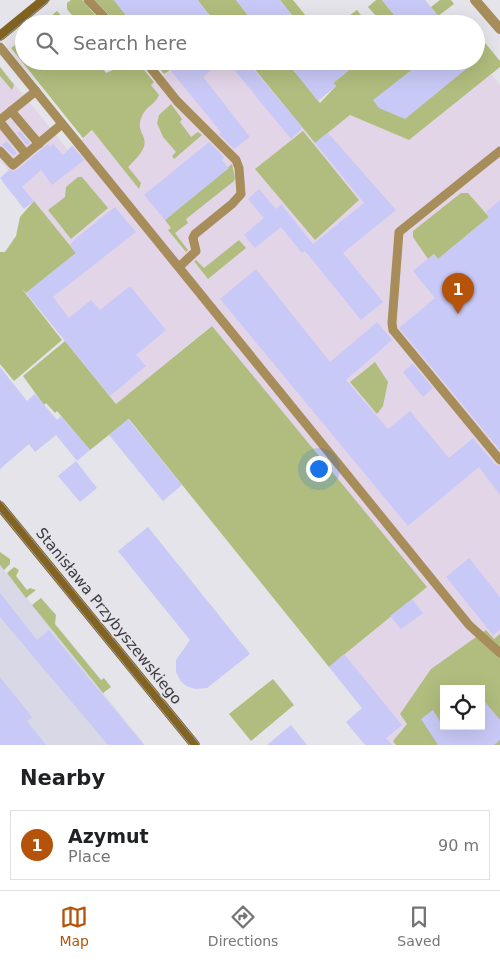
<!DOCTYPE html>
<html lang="en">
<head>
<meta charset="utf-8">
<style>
	body { margin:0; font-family:"DejaVu Sans",sans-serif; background:#f2f2f2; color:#202124 }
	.controls { position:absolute; right:15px; bottom:15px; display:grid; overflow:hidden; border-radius:0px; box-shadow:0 5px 20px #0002 }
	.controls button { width:45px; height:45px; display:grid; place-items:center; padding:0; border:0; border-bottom:1px solid #e0e0e0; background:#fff; color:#202124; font:25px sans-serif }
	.you { position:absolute; left:318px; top:468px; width:18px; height:18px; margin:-12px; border:4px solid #fff; border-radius:50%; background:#1a73e8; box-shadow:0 0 0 8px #1a73e833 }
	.badge { display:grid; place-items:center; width:32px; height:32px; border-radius:50%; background:#b45309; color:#fff; font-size:16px; font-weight:700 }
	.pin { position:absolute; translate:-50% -41px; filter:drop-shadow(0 1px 2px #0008) }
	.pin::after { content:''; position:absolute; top:26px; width:18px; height:15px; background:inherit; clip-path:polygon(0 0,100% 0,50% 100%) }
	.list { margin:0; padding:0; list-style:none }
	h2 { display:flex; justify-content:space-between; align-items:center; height:65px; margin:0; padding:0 20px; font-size:21px }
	h2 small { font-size:16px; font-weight:400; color:#757577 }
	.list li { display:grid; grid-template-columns:32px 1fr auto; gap:15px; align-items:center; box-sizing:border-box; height:70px; margin:0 10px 10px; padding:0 10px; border:1px solid #e0e0e0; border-radius:0px }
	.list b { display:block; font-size:19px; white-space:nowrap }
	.list p { margin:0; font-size:16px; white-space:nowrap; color:#757577 }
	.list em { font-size:16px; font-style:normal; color:#757577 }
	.icon { flex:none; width:28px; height:28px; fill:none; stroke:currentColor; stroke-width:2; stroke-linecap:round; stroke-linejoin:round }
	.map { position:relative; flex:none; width:500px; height:745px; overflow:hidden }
	.search { position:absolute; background:#fff; box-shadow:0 5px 20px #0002; left:15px; right:15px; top:15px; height:55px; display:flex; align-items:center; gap:12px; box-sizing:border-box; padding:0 18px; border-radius:28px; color:#757577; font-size:19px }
	.sheet { height:145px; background:#fff }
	nav { display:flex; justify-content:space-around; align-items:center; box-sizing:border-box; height:70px; border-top:1px solid #e0e0e0; background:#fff; font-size:14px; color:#757577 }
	nav a { display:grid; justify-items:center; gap:2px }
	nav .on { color:#b45309 }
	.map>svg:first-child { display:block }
	.commercial { fill:#e3d5e8; fill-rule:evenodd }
	.built { fill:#d8d8e6 }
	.green { fill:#b1bd7e; fill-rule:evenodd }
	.building { fill:#c9c9f7 }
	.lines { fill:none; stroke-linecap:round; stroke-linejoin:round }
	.lane { stroke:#a78d5a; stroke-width:9 }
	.street { stroke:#a78d5a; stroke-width:10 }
	.secondary { stroke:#826321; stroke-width:10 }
	.tram { stroke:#98989d; stroke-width:1 }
	.labels { text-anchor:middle; stroke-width:4; stroke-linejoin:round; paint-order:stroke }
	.street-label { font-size:15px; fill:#3c3c3f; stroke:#e4e4ea }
</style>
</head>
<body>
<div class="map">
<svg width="500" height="745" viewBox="0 0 500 745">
	<rect width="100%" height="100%" fill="#e4e4ea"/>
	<path class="commercial" d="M163,61H247L315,143L350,115L409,140L491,74L500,85V745H392L329,667L427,587L211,326L116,404L26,293L76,253L0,160V66L68,150L170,70ZM444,689H481V726H444Z"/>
	<path class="built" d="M0,565L103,693L145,745H0Z"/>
	<g class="green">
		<path d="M71,0H82L103,24H79L67,9V3Z"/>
		<path d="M94,0H114L133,24H118Z"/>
		<path d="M197,0H236L255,24H217Z"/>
		<path d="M280,0H293L310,21L308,24H299Z"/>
		<path d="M376,0H382L390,10L398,14L385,20L376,16L368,7Z"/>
		<path d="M440,0H451L454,4L438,16L431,7Z"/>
		<path d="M357,10L368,24H354L352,21L348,24H338Z"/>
		<path d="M57,11L68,24H41Z"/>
		<path d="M476,32L500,61V67L409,140L350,115L315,143L248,61H286L320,103L336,86L333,83L348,71L345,67L352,61H409L414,68L476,61Z"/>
		<path d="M24,38V61H97L106,73L113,70L114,65L111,61H137L154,82L151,85L159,95C156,104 145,107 142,116C132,138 162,136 128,167L141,183L139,189L92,130L83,138L11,48Z"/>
		<path d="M154,61H163L170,70L164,74Z"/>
		<path d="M0,67L14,85L12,90L0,76Z"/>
		<path d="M171,104L182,119L180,122L191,137L198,132L202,135L174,159L172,156L176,152L163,137L157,123L159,115Z"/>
		<path d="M303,131L359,200L315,240L255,169Z"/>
		<path d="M232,164L235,178L234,181L186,219L188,223L175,233L188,250L186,252L168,230L171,228L165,220Z"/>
		<path d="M78,177H82L108,208L71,239L48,210L65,197L66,187Z"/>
		<path d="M461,193H468L489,217L438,259L434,254L428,259L413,237V231Z"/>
		<path d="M34,201L76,253L26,293L22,289L62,340L14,381L0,364V252H5L16,236L20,217Z"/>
		<path d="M239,240L246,248L208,279L194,261L196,260L204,268Z"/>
		<path d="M212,326L427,587L329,667L129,419L90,450L57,411L55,413L46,403L44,405L23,376L65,341L116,404Z"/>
		<path d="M375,362L388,382L383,406L377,414L350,382Z"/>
		<path d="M0,552L10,559V564L4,570L0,565Z"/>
		<path d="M14,567L19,570L16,576L27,590L30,588L36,590L26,598L7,573Z"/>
		<path d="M41,598L56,615L55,624L101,680L104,678L111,687L103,693L32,605Z"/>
		<path d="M486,630L494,639L500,634V745H396L393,741L407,724L400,714L431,669ZM444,689H481V726H444Z"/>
		<path d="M273,679L294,705L251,741L229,714Z"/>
	</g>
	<g class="building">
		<path d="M114,0H198L216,24H133Z"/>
		<path d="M236,0H280L299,24H259L252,16L250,18Z"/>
		<path d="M382,0H425L445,24H401Z"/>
		<path d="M163,61H222L203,77L250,137L234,149L219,134L221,132Z"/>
		<path d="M227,61H247L303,128L291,139Z"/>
		<path d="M286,61H340L348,71L333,83L336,86L318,101Z"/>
		<path d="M423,61H476L405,119L379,108L373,100Z"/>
		<path d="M20,131L30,143L27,145L17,133Z"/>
		<path d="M328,133L396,210L343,253L383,302L361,320L305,251L302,253L281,227L255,248L244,235L264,218L248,199L259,189L276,209L281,204L313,244L364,203L315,143Z"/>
		<path d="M7,141L17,153L14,156L2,145Z"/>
		<path d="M209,142L224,157L222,160L229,168L165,220L144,195Z"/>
		<path d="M48,144L50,147L53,144L63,155L72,146L84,160L52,185L41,170L22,187L34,201L24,209L0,178L9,170L7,168L12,171L17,170Z"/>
		<path d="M500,200V450L399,328L435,298L413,271L434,254L438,259L489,217L486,212Z"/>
		<path d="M115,207L136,232L53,297L69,318L91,300L100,310L130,286L166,330L136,355L146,366L110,396L26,293L76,253L70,245L75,239Z"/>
		<path d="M256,269L330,362L377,322L392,340L346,380L388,429L410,411L449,458L473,438L495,464L500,466V495L479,467L408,526L220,299Z"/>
		<path d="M413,364L433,388L423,397L403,372Z"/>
		<path d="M0,367L27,401L35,394L57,420L61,416L90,450L77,461L56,435L35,452L29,444L0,469Z"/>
		<path d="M128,419L182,485L163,501L109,435Z"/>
		<path d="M76,461L97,488L80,502L58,476Z"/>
		<path d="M148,527L250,654L207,688L195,689L186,686L180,680L176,672V660L190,640L118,551Z"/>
		<path d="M469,558L500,597V629L493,635L446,577Z"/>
		<path d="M0,593L37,640L49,630L144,745H108L0,617Z"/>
		<path d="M412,599L423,613L401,629L390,616Z"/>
		<path d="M344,654L402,725L386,738L392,745H365L346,722L362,708L329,667Z"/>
		<path d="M0,677L32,717L27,721L46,745H0Z"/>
		<path d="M481,697L500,720V740L494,745H438L421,719L433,710L443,726H481Z"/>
		<path d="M291,725L307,745H267Z"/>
	</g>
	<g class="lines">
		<g class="lane">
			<path d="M88,0L111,24"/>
			<path d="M0,47L469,625L500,653"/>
			<path d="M145,61L177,101L236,160L239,168L241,194L232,204L195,234L193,238L196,251L179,267"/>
			<path d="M11,111L39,144"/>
			<path d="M0,120L36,91"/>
			<path d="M0,122L26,154"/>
			<path d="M0,151L13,165L62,124"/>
			<path d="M500,151L399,232L392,323L393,330L500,460"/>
		</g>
		<path class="street" d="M475,0L500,29"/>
		<g class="secondary">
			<path d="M0,36L44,0"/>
			<path d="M0,506L195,745"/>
		</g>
		<g class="tram">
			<path d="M0,41L50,0"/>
			<path d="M0,500L200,745"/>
			<path d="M0,512L190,745"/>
		</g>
	</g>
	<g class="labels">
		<g class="street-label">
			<text transform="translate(109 616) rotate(51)" y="5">Stanisława Przybyszewskiego</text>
		</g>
	</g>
</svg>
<div class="controls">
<button><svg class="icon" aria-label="locate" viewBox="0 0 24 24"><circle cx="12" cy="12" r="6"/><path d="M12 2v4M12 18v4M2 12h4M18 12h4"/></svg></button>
</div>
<div class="you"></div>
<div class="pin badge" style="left:458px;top:314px">1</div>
<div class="search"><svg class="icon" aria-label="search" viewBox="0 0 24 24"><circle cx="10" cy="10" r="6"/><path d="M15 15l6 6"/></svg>Search here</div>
</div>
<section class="sheet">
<h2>Nearby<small></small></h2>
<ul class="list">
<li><span class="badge">1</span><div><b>Azymut</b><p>Place</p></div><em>90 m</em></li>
</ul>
</section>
<nav>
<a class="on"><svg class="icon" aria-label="map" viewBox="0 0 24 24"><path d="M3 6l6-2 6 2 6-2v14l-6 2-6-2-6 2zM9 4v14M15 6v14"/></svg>Map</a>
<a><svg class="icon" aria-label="directions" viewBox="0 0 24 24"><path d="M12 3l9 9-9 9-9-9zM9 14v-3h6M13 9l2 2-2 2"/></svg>Directions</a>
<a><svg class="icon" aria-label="saved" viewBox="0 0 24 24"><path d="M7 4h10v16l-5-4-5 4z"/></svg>Saved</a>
</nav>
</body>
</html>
